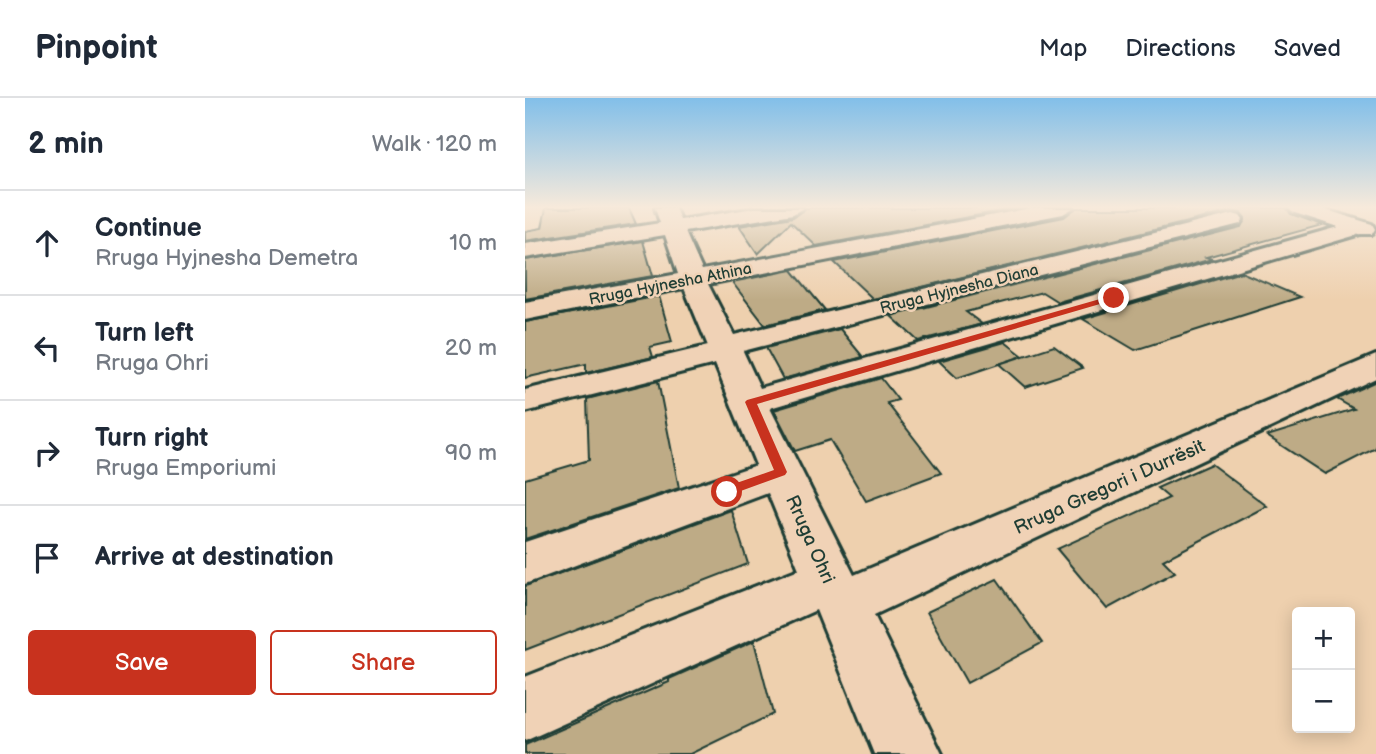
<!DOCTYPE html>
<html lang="en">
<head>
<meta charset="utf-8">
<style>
	body { margin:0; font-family:"Balsamiq Sans",sans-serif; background:#f2f2f3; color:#1f2937 }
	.controls { position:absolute; right:21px; bottom:21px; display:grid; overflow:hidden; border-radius:7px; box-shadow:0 4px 18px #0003 }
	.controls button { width:63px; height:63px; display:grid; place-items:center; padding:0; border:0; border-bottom:2px solid #e0e1e3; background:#fff; color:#1f2937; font:35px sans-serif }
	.stop { position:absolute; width:21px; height:21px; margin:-16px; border:5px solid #c8321e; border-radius:50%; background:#fff }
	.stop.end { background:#c8321e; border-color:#fff; box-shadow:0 2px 7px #0008 }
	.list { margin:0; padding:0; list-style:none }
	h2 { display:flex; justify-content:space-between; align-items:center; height:91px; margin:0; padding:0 28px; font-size:30px }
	h2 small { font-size:23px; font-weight:400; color:#747a83 }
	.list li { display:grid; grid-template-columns:46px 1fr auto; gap:21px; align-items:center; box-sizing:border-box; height:105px; padding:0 28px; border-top:2px solid #e0e1e3 }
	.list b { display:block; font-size:26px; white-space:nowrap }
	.list p { margin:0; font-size:23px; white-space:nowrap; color:#747a83 }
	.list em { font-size:23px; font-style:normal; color:#747a83 }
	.actions { display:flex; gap:14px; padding:21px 28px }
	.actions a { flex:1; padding:16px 0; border:2px solid #c8321e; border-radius:7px; text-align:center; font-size:24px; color:#c8321e }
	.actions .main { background:#c8321e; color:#fff }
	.icon { flex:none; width:38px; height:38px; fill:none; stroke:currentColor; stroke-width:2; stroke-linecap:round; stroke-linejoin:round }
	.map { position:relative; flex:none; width:851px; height:656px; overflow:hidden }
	header { display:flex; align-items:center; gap:42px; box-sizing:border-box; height:98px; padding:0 35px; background:#fff; border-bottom:2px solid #e0e1e3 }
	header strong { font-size:33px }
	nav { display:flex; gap:38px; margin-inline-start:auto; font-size:24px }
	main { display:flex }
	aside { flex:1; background:#fff }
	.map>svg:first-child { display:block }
	.building { fill:#beab86; stroke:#1f3d34; stroke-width:2 }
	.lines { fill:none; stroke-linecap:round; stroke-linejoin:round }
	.minor-casing { stroke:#1f3d34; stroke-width:6 }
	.minor { fill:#f0d2b6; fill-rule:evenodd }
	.route { fill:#c8321e }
	.labels { text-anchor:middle; stroke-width:5; stroke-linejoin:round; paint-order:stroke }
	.far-street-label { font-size:16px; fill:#1f3d34; stroke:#f0d2b6 }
	.street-label { font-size:19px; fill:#1f3d34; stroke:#f0d2b6 }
</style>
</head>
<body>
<header>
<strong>Pinpoint</strong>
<nav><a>Map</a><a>Directions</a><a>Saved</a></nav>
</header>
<main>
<aside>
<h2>2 min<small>Walk · 120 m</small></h2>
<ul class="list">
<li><svg class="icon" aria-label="ahead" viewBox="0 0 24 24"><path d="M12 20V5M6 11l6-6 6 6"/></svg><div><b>Continue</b><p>Rruga Hyjnesha Demetra</p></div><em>10 m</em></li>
<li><svg class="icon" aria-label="left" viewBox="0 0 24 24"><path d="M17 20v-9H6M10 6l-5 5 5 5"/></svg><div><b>Turn left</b><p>Rruga Ohri</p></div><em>20 m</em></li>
<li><svg class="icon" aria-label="right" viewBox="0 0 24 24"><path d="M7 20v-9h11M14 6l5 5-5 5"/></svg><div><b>Turn right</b><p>Rruga Emporiumi</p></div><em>90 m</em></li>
<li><svg class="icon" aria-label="arrive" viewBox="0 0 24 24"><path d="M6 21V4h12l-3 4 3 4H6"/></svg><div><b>Arrive at destination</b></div></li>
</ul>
<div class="actions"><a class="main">Save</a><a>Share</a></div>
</aside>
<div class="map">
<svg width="851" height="656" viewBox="0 0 851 656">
	<rect width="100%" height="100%" fill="#eed0ae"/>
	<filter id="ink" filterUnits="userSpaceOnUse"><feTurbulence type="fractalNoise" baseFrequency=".0143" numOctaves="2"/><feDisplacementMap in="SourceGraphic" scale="14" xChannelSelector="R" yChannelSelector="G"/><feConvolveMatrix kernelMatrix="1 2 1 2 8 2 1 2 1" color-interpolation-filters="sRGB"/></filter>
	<g filter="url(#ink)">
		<g class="building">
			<path d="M21,110H104L111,126L0,143V133L17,130Z"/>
			<path d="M281,110H491L291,148L266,124L233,156L214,128L268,119Z"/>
			<path d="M551,110H762L766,116L797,127L681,159L687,161L533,204L517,194L441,214L457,226L393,243L366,218L716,129L720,120L716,115L707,113L348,201L309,164L539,119Z"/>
			<path d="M118,143L128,178L0,201V162Z"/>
			<path d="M267,172L300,212L240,227L207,184Z"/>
			<path d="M716,174L775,199L610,252L558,221Z"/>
			<path d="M134,198L147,244L125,249L128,259L61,275V266L0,280V224Z"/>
			<path d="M315,231L338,259L258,281L241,250Z"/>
			<path d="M480,244L498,258L432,280L414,263Z"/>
			<path d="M529,248L558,270L500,289L474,266Z"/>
			<path d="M356,280L373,302L362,305L416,375L341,403L305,342L270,353L249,312Z"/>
			<path d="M133,283L154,390L0,441V381L64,362L62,301Z"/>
			<path d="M851,283V350L800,376L742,338L829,311L812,301Z"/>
			<path d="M686,366L742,408L638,462L650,474L582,511L532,451L644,400L632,390Z"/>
			<path d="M206,412L223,466L0,552V488Z"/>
			<path d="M472,481L517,545L442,585L402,514Z"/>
			<path d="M229,543L248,616L165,656H0V647L144,584V581Z"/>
		</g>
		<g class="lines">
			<g class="minor-casing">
				<path id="minor" d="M130,110H150L155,122L229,110H278L268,116L160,134L177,172L506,110H548L538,116L183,186L209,237L708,116L715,118L718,122L715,126L218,253L235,290L813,129L767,114L764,110H795L847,126L850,131L847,136H835L245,310L329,477L851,257V280L349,517L417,656H349L291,512L0,643V579L274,471L243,395L0,486V444L231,367L190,266L0,314V292L183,248L159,190L0,222V204L153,176L140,137L0,160V146L135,125Z"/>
			</g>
			<use href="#minor" class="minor"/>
		</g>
	</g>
	<linearGradient id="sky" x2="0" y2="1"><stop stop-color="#82bfe9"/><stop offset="0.54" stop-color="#f7eadb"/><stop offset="1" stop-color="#f7eadb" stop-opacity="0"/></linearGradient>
	<rect width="851" height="202" fill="url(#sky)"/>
	<path class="route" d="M589,197L592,201L232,306L262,374L260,377L202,398L195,394L197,390L249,372L220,304L222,302Z"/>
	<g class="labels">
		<g class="far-street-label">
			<text transform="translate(145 185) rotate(-11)" y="6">Rruga Hyjnesha Athina</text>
			<text transform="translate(434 190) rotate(-14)" y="6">Rruga Hyjnesha Diana</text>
		</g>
		<g class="street-label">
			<text transform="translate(584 388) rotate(-24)" y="7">Rruga Gregori i Durrësit</text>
			<text transform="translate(286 441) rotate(66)" y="7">Rruga Ohri</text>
		</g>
	</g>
</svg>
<div class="controls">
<button>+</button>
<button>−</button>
</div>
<div class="stop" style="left:202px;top:394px"></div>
<div class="stop end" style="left:589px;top:200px"></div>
</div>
</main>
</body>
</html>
